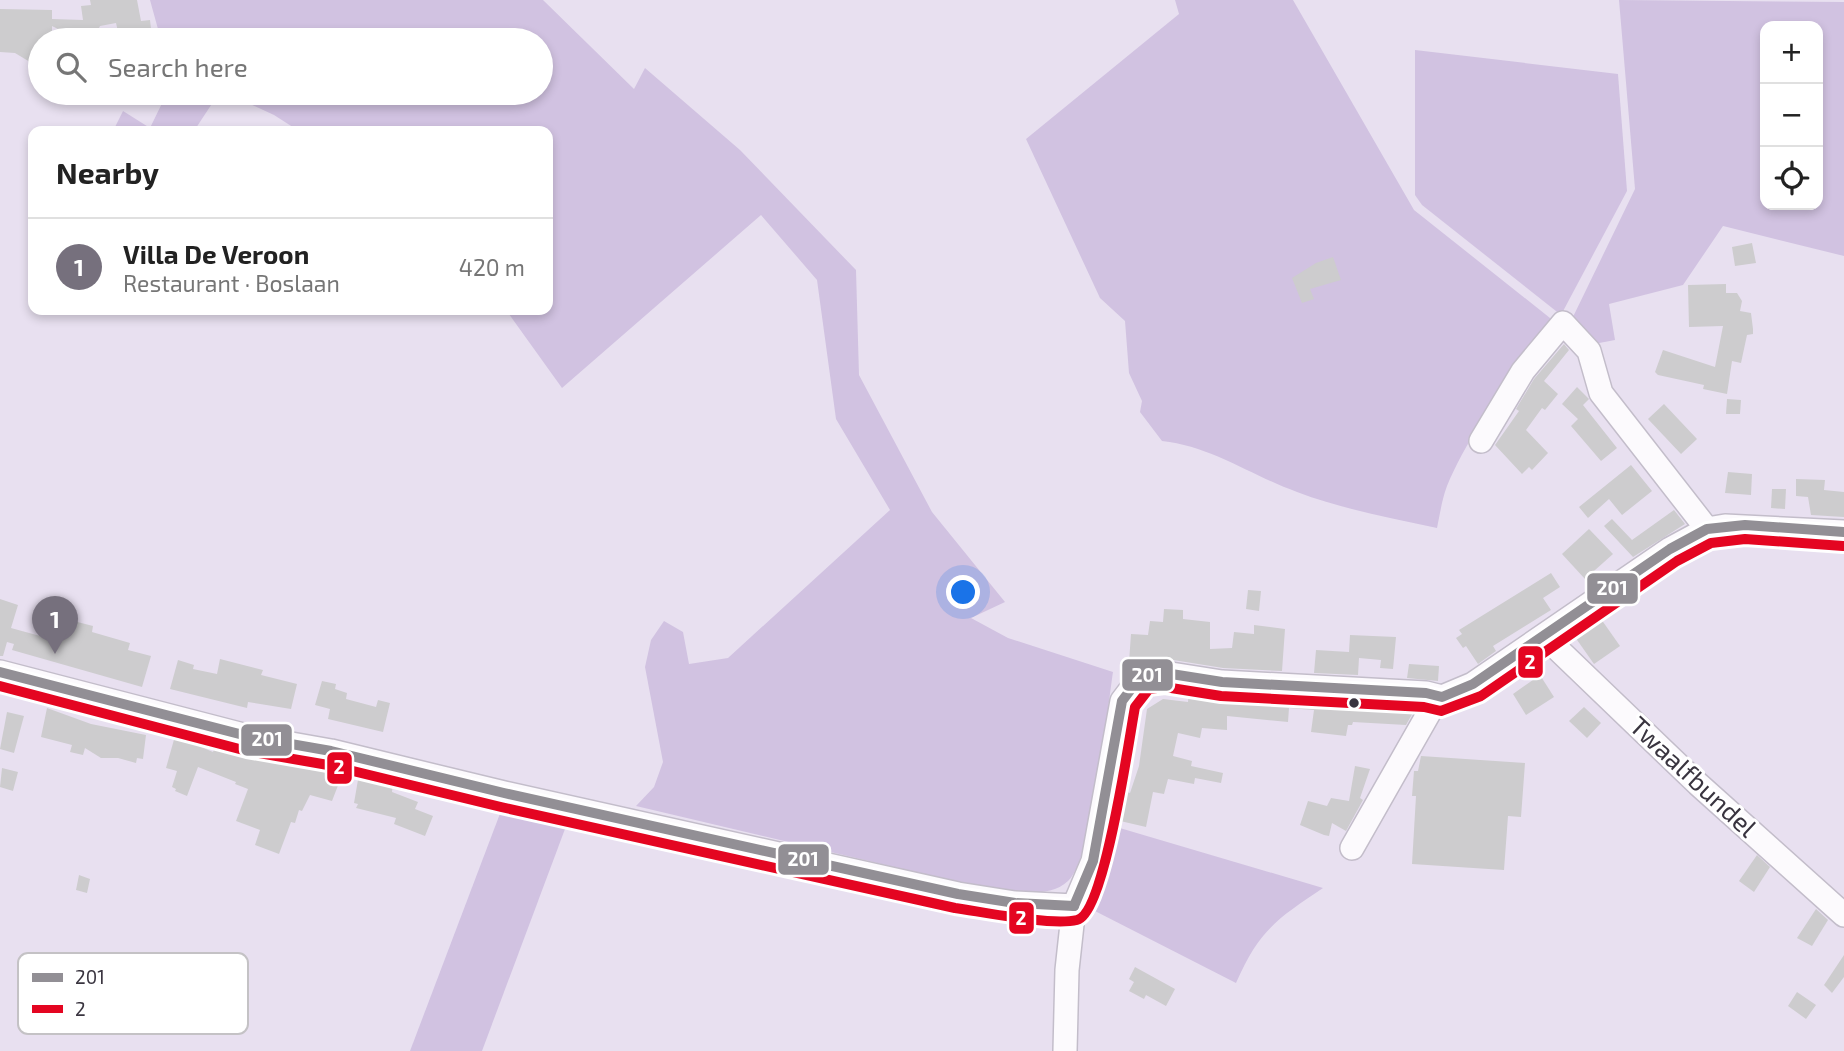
<!DOCTYPE html>
<html lang="en">
<head>
<meta charset="utf-8">
<style>
	body { margin:0; font-family:"Exo 2",sans-serif; background:#f6f6f6; color:#222 }
	.controls { position:absolute; right:21px; top:21px; display:grid; overflow:hidden; border-radius:14px; box-shadow:0 4px 10px #0003 }
	.controls button { width:63px; height:63px; display:grid; place-items:center; padding:0; border:0; border-bottom:2px solid #e0e0e0; background:#fff; color:#222; font:35px sans-serif }
	.you { position:absolute; left:964px; top:593px; width:24px; height:24px; margin:-18px; border:5px solid #fff; border-radius:50%; background:#1a73e8; box-shadow:0 0 0 10px #1a73e833 }
	.badge { display:grid; place-items:center; width:46px; height:46px; border-radius:50%; background:#76707d; color:#fff; font-size:23px; font-weight:700 }
	.pin { position:absolute; translate:-50% -58px; filter:drop-shadow(0 2px 4px #0008) }
	.pin::after { content:''; position:absolute; top:37px; width:24px; height:21px; background:inherit; clip-path:polygon(0 0,100% 0,50% 100%) }
	.list { margin:0; padding:0; list-style:none }
	h2 { display:flex; justify-content:space-between; align-items:center; height:91px; margin:0; padding:0 28px; font-size:30px }
	h2 small { font-size:23px; font-weight:400; color:#767676 }
	.list li { display:grid; grid-template-columns:46px 1fr auto; gap:21px; align-items:center; box-sizing:border-box; height:98px; padding:0 28px; border-top:2px solid #e0e0e0 }
	.list b { display:block; font-size:26px; white-space:nowrap }
	.list p { margin:0; font-size:23px; white-space:nowrap; color:#767676 }
	.list em { font-size:23px; font-style:normal; color:#767676 }
	.icon { flex:none; width:38px; height:38px; fill:none; stroke:currentColor; stroke-width:2; stroke-linecap:round; stroke-linejoin:round }
	.map { position:relative; flex:none; width:1844px; height:1051px; overflow:hidden }
	.search { position:absolute; background:#fff; box-shadow:0 4px 10px #0003; left:28px; top:28px; width:525px; height:77px; display:flex; align-items:center; gap:18px; box-sizing:border-box; padding:0 24px; border-radius:38px; color:#767676; font-size:26px }
	.panel { position:absolute; background:#fff; box-shadow:0 4px 10px #0003; left:28px; top:126px; width:525px; height:189px; border-radius:14px }
	.map>svg:first-child { display:block }
	.green { fill:#d1c2e1; fill-rule:evenodd }
	.building { fill:#cdccce }
	.lines { fill:none; stroke-linecap:round; stroke-linejoin:round }
	.minor-casing { stroke:#c3bdca; stroke-width:26 }
	.minor { stroke:#fcfafd; stroke-width:23 }
	.bus-1-casing { stroke:#fff; stroke-width:16 }
	.bus-2-casing { stroke:#fff; stroke-width:16 }
	.bus-1 { stroke:#928f95; stroke-width:10 }
	.bus-2 { stroke:#e40521; stroke-width:10 }
	.bus-dot { fill:#39343f; stroke:#fff; stroke-width:2.5 }
	.labels { text-anchor:middle; stroke-width:6; stroke-linejoin:round; paint-order:stroke }
	.street-label { font-size:26px; fill:#39343f; stroke:#fff }
	.key { fill:#fff; stroke:#c4c2c5; stroke-width:2 }
	.key-label { font-size:19px; fill:#39343f }
	.line-badge { stroke:#fff; stroke-width:2.5 }
	.badge-label { font-size:19px; text-anchor:middle; font-weight:bold; fill:#fff }
</style>
</head>
<body>
<div class="map">
<svg width="1844" height="1051" viewBox="0 0 1844 1051">
	<rect width="100%" height="100%" fill="#e8e0f0"/>
	<g class="green">
		<path d="M150,0H543L634,89L645,68L740,150L856,270L859,375L932,512L1005,602L971,618L1008,638L1113,672C1107,711 1093,859 1068,881C1050,898 1018,892 996,891L636,806L654,787L663,762L645,667L651,640L664,621L683,632L689,664L728,658L890,510L836,419L817,280L761,215L562,388L506,310H548V131H299L274,115L226,93H541V40H161Z"/>
		<path d="M1175,0H1293L1414,210L1550,318L1553,328C1516,367 1468,435 1447,486C1442,499 1440,514 1437,528C1390,518 1342,509 1297,492C1252,476 1211,446 1162,441L1140,412L1142,401L1129,373L1125,321L1100,298L1026,139L1179,14Z"/>
		<path d="M1619,0L1844,2V256L1723,226L1683,285L1609,304L1615,340L1594,344L1571,321L1635,189ZM1765,26H1818V205H1765Z"/>
		<path d="M1415,50L1618,74L1627,191L1561,315L1422,205L1415,195Z"/>
		<path d="M167,93H219L194,131H113L123,111L150,128Z"/>
		<path d="M504,803L568,821L482,1051H410Z"/>
		<path d="M1113,826L1323,888C1277,919 1259,930 1236,983L1093,910Z"/>
	</g>
	<g class="building">
		<path d="M90,0H137L141,21L150,20L152,38L120,40L116,23L100,26L93,40H80L52,26V37L40,40V68L15,53L0,52V9L52,10V19L83,20L81,6L91,5Z"/>
		<path d="M1752,243L1756,263L1735,266L1732,247Z"/>
		<path d="M1333,257L1341,280L1310,289L1314,299L1302,303L1292,278L1316,263Z"/>
		<path d="M1726,284V293H1737L1742,301L1740,311L1751,313L1753,329V334L1747,335L1741,363L1732,361L1727,394L1703,389L1704,385L1658,375L1655,372L1663,350L1715,367L1723,326L1689,327L1688,285Z"/>
		<path d="M1564,344L1569,350L1544,381L1558,394L1545,410L1542,408L1526,430L1548,453L1532,470L1529,467L1522,474L1495,445L1519,411L1516,409L1534,379Z"/>
		<path d="M1577,387L1589,399L1583,405L1617,448L1601,461L1571,426L1578,419L1562,404Z"/>
		<path d="M1727,399L1741,400L1740,414H1726Z"/>
		<path d="M1664,404L1697,439L1681,454L1648,419Z"/>
		<path d="M1631,465L1652,491L1622,515L1609,499L1588,518L1579,507Z"/>
		<path d="M1728,472L1752,474L1751,495L1725,493Z"/>
		<path d="M1796,479L1825,480L1824,490L1844,492V517L1811,515L1808,497L1796,496Z"/>
		<path d="M1772,489H1786L1785,509L1771,508Z"/>
		<path d="M1674,510L1685,524L1633,557L1604,526L1612,519L1632,540Z"/>
		<path d="M1589,529L1613,554L1585,579L1562,554Z"/>
		<path d="M1551,573L1560,587L1543,598L1551,610L1493,646L1496,651L1478,664L1466,646L1463,648L1456,638L1462,634L1459,630Z"/>
		<path d="M1248,590L1261,591L1259,611L1246,609Z"/>
		<path d="M0,599L18,605L11,628L51,639L58,617L93,626L92,632L130,643L128,650L151,656L142,687L12,650L14,644L7,642L3,656H0Z"/>
		<path d="M1164,609L1183,610V619L1210,622V649L1232,648L1234,632L1254,634V625L1285,629L1282,671L1223,668L1167,659L1129,662L1131,634L1148,635L1150,621L1163,622Z"/>
		<path d="M1601,619L1620,646L1594,664L1575,637Z"/>
		<path d="M1350,635L1396,637L1393,669L1380,668L1381,660L1359,658L1358,675L1314,673L1316,650L1349,652Z"/>
		<path d="M220,659L263,670L261,675L297,684L291,709L248,702L247,708L170,689L178,660L194,665L193,669L217,674Z"/>
		<path d="M1409,664L1439,666L1438,681L1407,678Z"/>
		<path d="M1540,675L1554,697L1526,715L1513,694Z"/>
		<path d="M322,681L336,684L335,689L347,693L346,699L376,707L378,700L390,703L383,732L328,719L330,709L315,705Z"/>
		<path d="M1189,691L1221,696L1416,707L1406,725L1353,722L1352,725H1348L1346,736L1311,732L1314,710L1289,708L1288,722L1227,716V730L1202,728L1200,738L1178,733L1173,756L1192,761L1191,766L1223,773L1221,783L1195,778L1194,784L1168,779L1164,794L1153,792L1146,827L1116,820L1124,791L1130,793L1139,766L1147,709L1163,699L1188,702Z"/>
		<path d="M1584,707L1601,723L1587,738L1569,721Z"/>
		<path d="M47,708L91,724L146,735L143,759L137,758L136,763L118,758H101L85,748L83,755L70,752L72,745L41,737Z"/>
		<path d="M7,712L24,716L14,753L0,749Z"/>
		<path d="M175,736L213,752L215,747L258,759L282,760L283,757L344,770L332,801L310,795L302,811L299,810L295,823L291,822L279,854L255,845L260,830L236,821L248,789L235,784L236,782L198,767L187,796L175,791L176,789L172,787L177,771L166,768Z"/>
		<path d="M1421,756L1525,763L1521,817L1508,816L1504,870L1412,864L1416,796H1412L1414,771H1418Z"/>
		<path d="M1355,766L1370,769L1360,798L1363,800L1346,831L1332,823L1329,836L1324,835L1300,825L1308,801L1327,806L1331,798L1349,801Z"/>
		<path d="M2,768L18,772L13,791L0,787Z"/>
		<path d="M359,774L393,781L392,792L418,802L415,809L433,816L425,836L394,824L396,818L356,808L358,804L354,803Z"/>
		<path d="M1757,855L1770,867L1754,892L1739,881Z"/>
		<path d="M79,875L90,879L87,893L76,890Z"/>
		<path d="M1816,909L1828,920L1812,946L1797,938Z"/>
		<path d="M1844,955V977L1832,993L1824,985Z"/>
		<path d="M1135,967L1175,989L1166,1006L1146,995L1144,999L1129,991L1134,982L1129,979Z"/>
		<path d="M1797,992L1816,1005L1806,1019L1788,1006Z"/>
	</g>
	<g class="lines">
		<g class="minor-casing">
			<g id="minor">
				<path d="M1481,441L1523,371L1563,323L1589,351L1601,393L1707,529"/>
				<path d="M1545,637L1698,784L1844,915"/>
				<path d="M0,672L251,737L331,751L504,793L958,894L1015,903L1074,906"/>
				<path d="M1352,848L1430,711L1442,697L1473,684L1670,549L1707,529L1725,526L1844,532"/>
				<path d="M1065,1051L1067,970L1074,906L1093,861L1122,701L1141,676L1165,673L1222,682L1426,693L1442,697"/>
			</g>
		</g>
		<use href="#minor" class="minor"/>
		<g class="bus-1-casing">
			<g id="bus-1">
				<path d="M0,672L251,737L331,751L504,793L958,894L1015,903L1074,906"/>
				<path d="M1074,906L1093,861L1122,701L1141,676L1165,673L1222,682L1426,693L1442,697L1473,684L1670,549L1707,529L1745,525L1844,532"/>
			</g>
		</g>
		<g class="bus-2-casing">
			<path id="bus-2" d="M0,686L247,751L328,765L501,807L955,908C983,912 1051,926 1077,920C1105,913 1129,738 1135,707L1149,689L1165,687L1221,696L1424,707L1441,711L1481,696L1677,561L1711,543L1745,539L1843,546"/>
		</g>
		<use href="#bus-1" class="bus-1"/>
		<use href="#bus-2" class="bus-2"/>
	</g>
	<circle class="bus-dot" cx="1354" cy="703" r="6"/>
	<g class="labels">
		<g class="street-label">
			<text transform="translate(1693 777) rotate(43)" y="9">Twaalfbundel</text>
		</g>
	</g>
	<rect x="18" y="953" width="230" height="81" rx="10" class="key"/>
	<rect x="32" y="973" width="31" height="9" fill="#928f95"/>
	<rect x="32" y="1005" width="31" height="8" fill="#e40521"/>
	<g class="key-label">
		<text x="75" y="984">201</text>
		<text x="75" y="1016">2</text>
	</g>
	<g class="line-badge">
		<rect x="1586" y="572" width="53" height="33" rx="7" fill="#928f95"/>
		<rect x="1517" y="645" width="27" height="34" rx="7" fill="#e40521"/>
		<rect x="1121" y="658" width="53" height="34" rx="7" fill="#928f95"/>
		<rect x="240" y="723" width="53" height="34" rx="7" fill="#928f95"/>
		<rect x="326" y="751" width="27" height="34" rx="7" fill="#e40521"/>
		<rect x="777" y="843" width="53" height="33" rx="7" fill="#928f95"/>
		<rect x="1008" y="901" width="27" height="34" rx="7" fill="#e40521"/>
	</g>
	<g class="badge-label">
		<text x="1612" y="595">201</text>
		<text x="1530" y="669">2</text>
		<text x="1147" y="682">201</text>
		<text x="267" y="746">201</text>
		<text x="339" y="774">2</text>
		<text x="803" y="866">201</text>
		<text x="1021" y="925">2</text>
	</g>
</svg>
<div class="controls">
<button>+</button>
<button>−</button>
<button><svg class="icon" aria-label="locate" viewBox="0 0 24 24"><circle cx="12" cy="12" r="6"/><path d="M12 2v4M12 18v4M2 12h4M18 12h4"/></svg></button>
</div>
<div class="you"></div>
<div class="pin badge" style="left:55px;top:654px">1</div>
<div class="search"><svg class="icon" aria-label="search" viewBox="0 0 24 24"><circle cx="10" cy="10" r="6"/><path d="M15 15l6 6"/></svg>Search here</div>
<section class="panel">
<h2>Nearby<small></small></h2>
<ul class="list">
<li><span class="badge">1</span><div><b>Villa De Veroon</b><p>Restaurant · Boslaan</p></div><em>420 m</em></li>
</ul>
</section>
</div>
</body>
</html>
